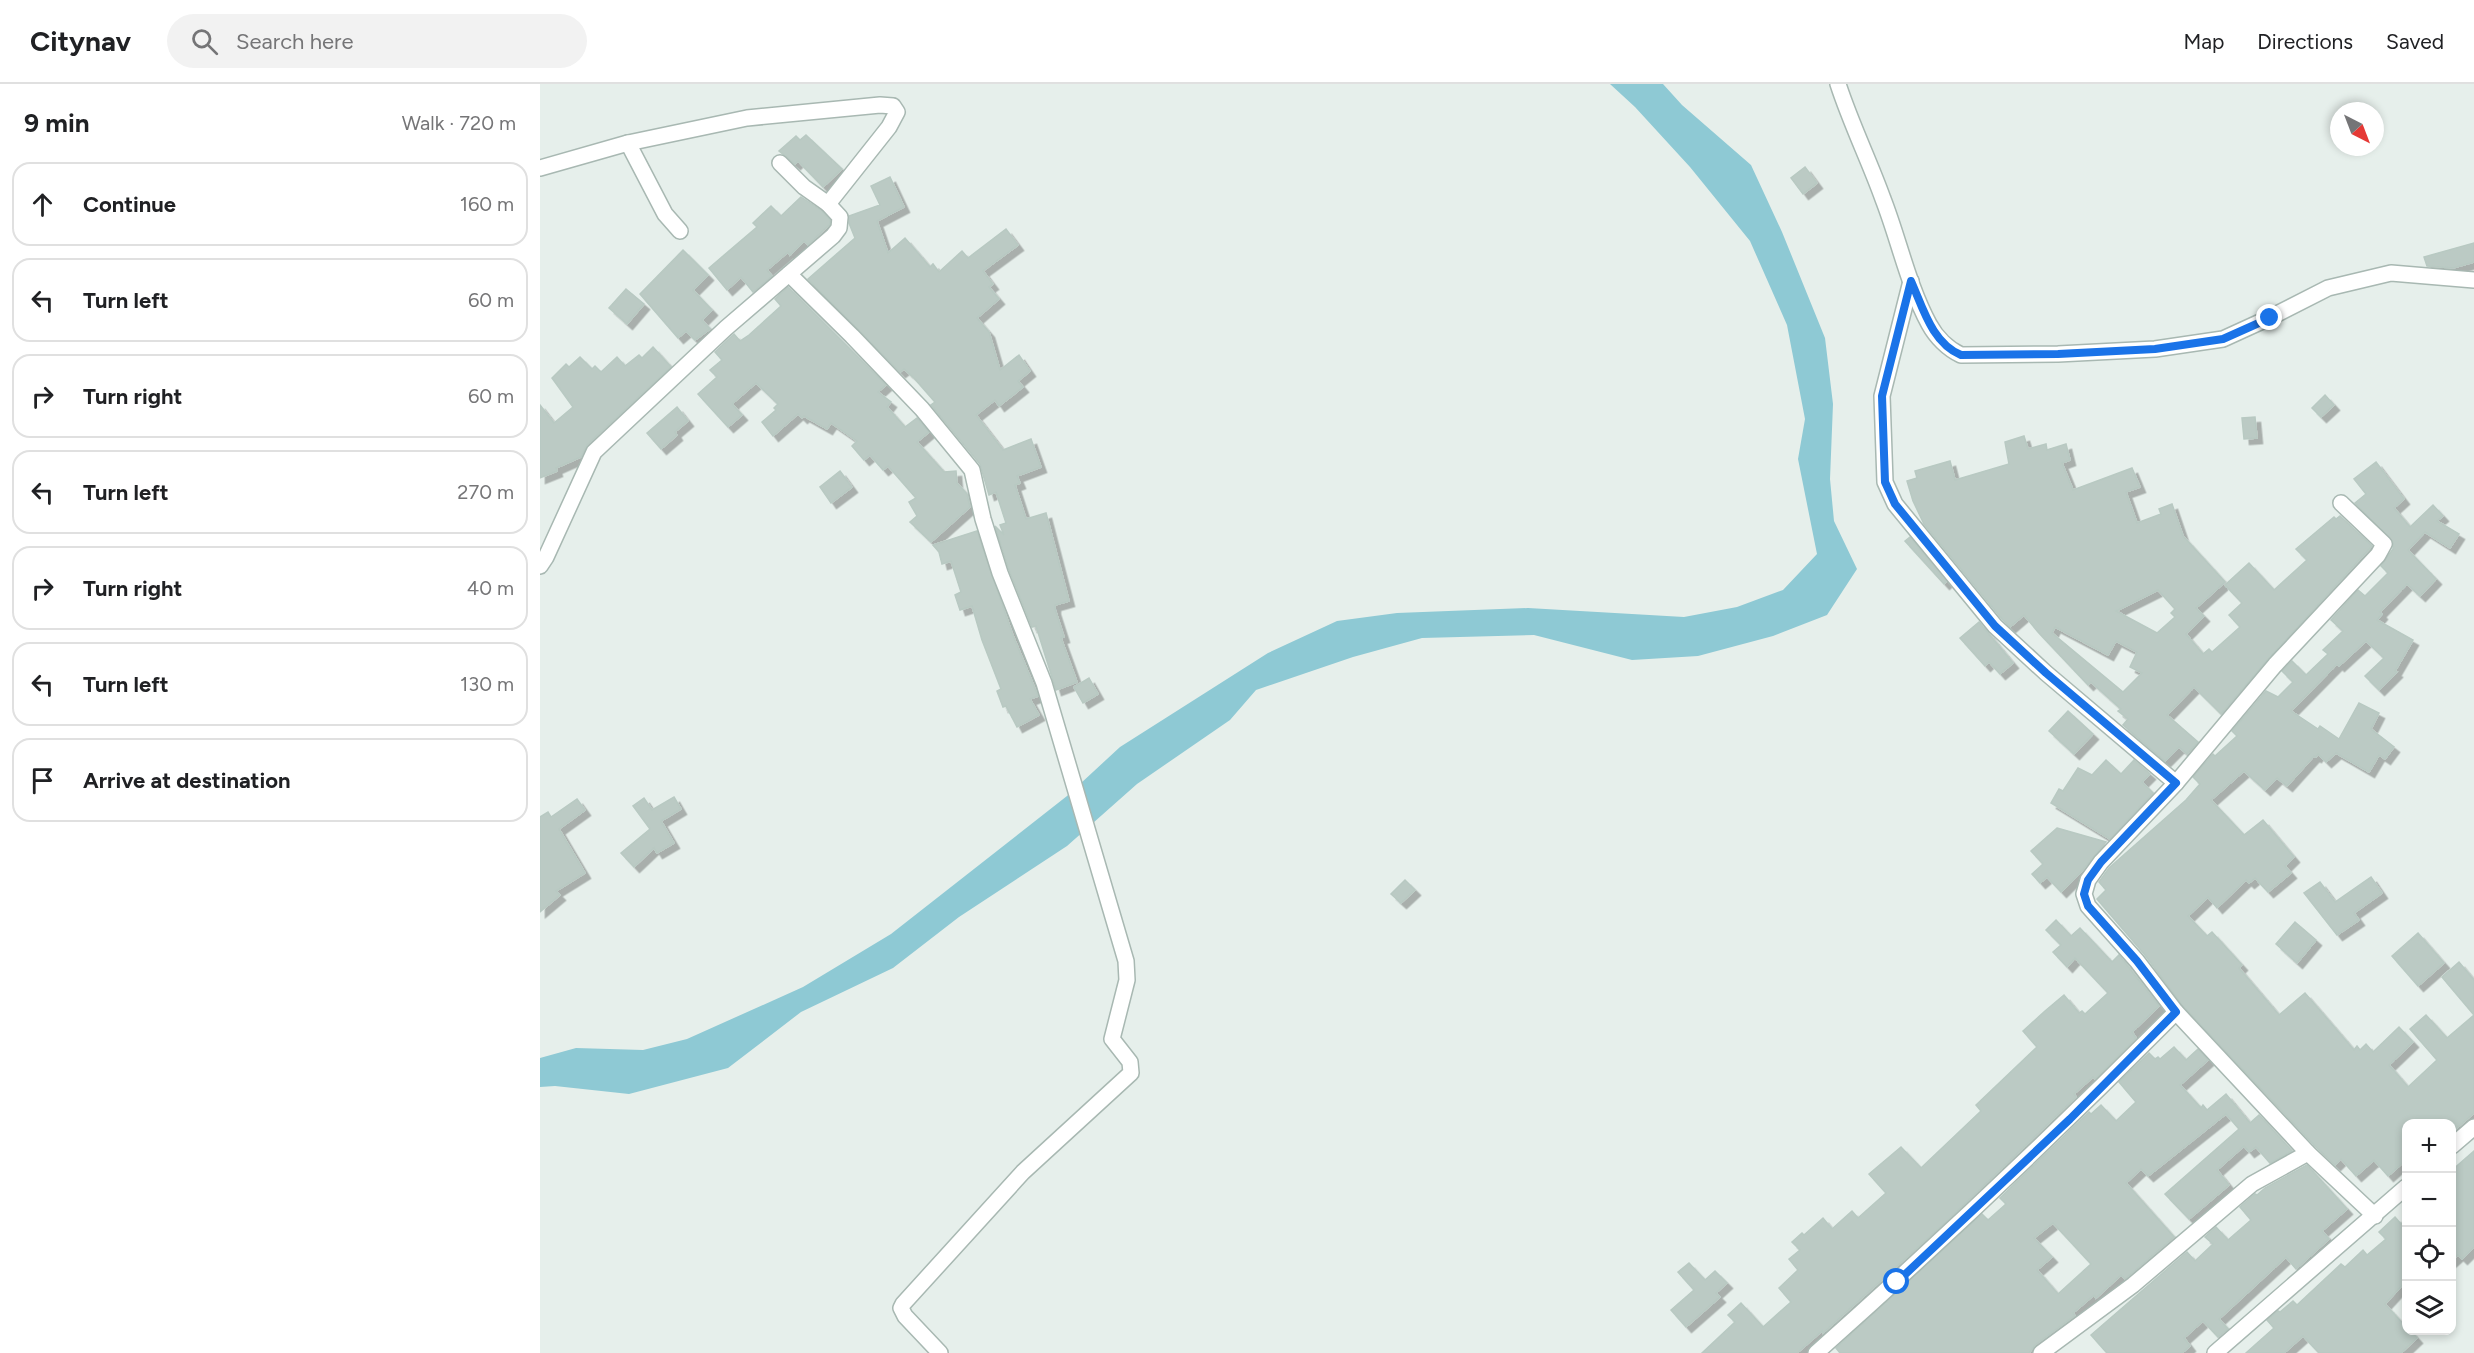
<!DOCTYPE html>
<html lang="en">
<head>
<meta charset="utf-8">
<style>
	body { margin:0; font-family:Figtree,sans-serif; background:#f2f2f2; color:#202124 }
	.controls { position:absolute; right:18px; bottom:18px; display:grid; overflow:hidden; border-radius:12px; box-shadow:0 3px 9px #0003 }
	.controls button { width:54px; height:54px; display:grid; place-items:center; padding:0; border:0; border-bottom:2px solid #e0e0e0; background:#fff; color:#202124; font:30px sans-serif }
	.compass { position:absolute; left:1790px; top:18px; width:54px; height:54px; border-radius:50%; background:#fff; box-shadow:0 3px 9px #0003; rotate:138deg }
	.stop { position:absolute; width:18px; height:18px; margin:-14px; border:4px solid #1a73e8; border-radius:50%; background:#fff }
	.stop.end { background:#1a73e8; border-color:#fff; box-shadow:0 2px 6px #0008 }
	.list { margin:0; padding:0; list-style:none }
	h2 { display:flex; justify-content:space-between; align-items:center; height:78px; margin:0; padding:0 24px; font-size:26px }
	h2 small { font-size:20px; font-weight:400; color:#757577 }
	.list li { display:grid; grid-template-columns:39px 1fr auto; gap:18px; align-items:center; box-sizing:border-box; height:84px; margin:0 12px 12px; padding:0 12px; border:2px solid #e0e0e0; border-radius:18px }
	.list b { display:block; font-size:22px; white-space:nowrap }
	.list em { font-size:20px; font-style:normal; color:#757577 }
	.icon { flex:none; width:33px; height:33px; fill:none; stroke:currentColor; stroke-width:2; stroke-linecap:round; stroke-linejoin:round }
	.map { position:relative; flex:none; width:1934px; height:1269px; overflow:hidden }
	header { display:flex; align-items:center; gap:36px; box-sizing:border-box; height:84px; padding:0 30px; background:#fff; border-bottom:2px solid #e0e0e0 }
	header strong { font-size:28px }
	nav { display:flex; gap:33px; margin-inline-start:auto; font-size:21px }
	.search { width:420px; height:54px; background:#f2f2f2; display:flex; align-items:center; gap:15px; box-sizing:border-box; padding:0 21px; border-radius:33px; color:#757577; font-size:22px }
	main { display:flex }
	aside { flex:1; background:#fff }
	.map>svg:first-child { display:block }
	.water { fill:#8ec9d4 }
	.building { fill:#bbcac4; stroke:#b8c9c2; stroke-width:1.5; fill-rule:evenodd; filter:url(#shadow) }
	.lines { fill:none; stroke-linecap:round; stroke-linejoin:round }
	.minor-casing { stroke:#a8b8b2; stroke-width:18 }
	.minor { stroke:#fff; stroke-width:15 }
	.route { stroke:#1a73e8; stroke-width:8 }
</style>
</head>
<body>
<header>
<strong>Citynav</strong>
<div class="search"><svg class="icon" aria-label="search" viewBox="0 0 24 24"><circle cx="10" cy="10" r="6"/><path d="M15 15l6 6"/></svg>Search here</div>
<nav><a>Map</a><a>Directions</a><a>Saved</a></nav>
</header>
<main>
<aside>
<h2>9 min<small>Walk · 720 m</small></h2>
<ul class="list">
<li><svg class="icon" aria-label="ahead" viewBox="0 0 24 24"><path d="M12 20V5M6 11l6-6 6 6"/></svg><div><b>Continue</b></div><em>160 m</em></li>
<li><svg class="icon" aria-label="left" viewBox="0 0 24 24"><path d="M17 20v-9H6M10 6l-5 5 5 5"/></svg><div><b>Turn left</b></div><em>60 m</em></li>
<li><svg class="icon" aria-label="right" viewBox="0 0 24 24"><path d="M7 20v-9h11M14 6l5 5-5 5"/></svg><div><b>Turn right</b></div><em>60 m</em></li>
<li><svg class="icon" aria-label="left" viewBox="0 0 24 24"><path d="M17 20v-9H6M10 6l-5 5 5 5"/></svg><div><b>Turn left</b></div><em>270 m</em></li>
<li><svg class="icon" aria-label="right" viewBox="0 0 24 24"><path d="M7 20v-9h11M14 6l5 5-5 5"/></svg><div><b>Turn right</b></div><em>40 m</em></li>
<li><svg class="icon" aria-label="left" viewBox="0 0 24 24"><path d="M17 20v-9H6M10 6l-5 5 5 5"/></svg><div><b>Turn left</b></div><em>130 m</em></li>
<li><svg class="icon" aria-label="arrive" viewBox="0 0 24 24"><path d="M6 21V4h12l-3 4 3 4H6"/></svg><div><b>Arrive at destination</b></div></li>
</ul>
</aside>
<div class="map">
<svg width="1934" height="1269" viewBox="0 0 1934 1269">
	<defs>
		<filter id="shadow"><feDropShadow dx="5.5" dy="5.5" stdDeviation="0" flood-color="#0004"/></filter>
	</defs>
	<rect width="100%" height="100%" fill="#e6efeb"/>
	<path class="water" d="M1070,0H1123L1142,21L1211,81L1242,148L1285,254L1293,320L1290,395L1294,437L1317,485L1287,531L1233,552L1158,572L1092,576L994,551L882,554L813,573L716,606L690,636L597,700L527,762L419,833L353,884L261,928L188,984L89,1010L15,1002L0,1003V974L36,964L103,966L147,955L263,903L351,850L527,712L580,663L728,569L797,537L857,529L988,524L1144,533L1197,523L1243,506L1277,470L1258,375L1265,335L1247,241L1210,157L1150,83L1095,23Z"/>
	<g class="building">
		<path d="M266,51L302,85L283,103L258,77L255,80L239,67L256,52L260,56Z"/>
		<path d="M1265,83L1277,99L1263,110L1251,94Z"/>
		<path d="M350,93L364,123L337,137L348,169L365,154L390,183L393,180L399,188L422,167L428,174L466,145L478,161L443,187L453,200L449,203L459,215L437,234L449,248L460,286L479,271L490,287L478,297L483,303L459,322L455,316L436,331L463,366L491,355L501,383L477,392L480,399L475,401L486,435L506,429L529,517L515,521V525L524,553L521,554L537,598L516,606L496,542L492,543L469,486L455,442L464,451L460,441L466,439L456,408L449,411L440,380L391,321L395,318L374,294L364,285L360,288L268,195L315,154L309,139V132L340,121L331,102Z"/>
		<path d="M261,113L282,127L290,136V140L268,161L264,157L250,171L248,168L227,186L232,192L213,208L201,193L187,206L169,184L217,143L213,139L231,122L241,132Z"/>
		<path d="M1934,159V178L1913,184L1887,182L1884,173Z"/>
		<path d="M143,166L168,191L153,206L172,226L162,236L170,245L155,256L146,247L138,254L100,210Z"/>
		<path d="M248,203L346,301L338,308L351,318L347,323L365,343L377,334L389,348L377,358L404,388L416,387L417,399L427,410L430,423L391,458L370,438L377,432L369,418L376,414L348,382L343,386L330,371L324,376L312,362L317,357L291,339L287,345L264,332L262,334L258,330L233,352L222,338L236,326L234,324L238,320L216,299L193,319V321L202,331L188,343L158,310L177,293L170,286L182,276L175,268L194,250L200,257L209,251L241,222L235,215Z"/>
		<path d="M86,205L104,220L87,240L69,224Z"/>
		<path d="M113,263L131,283L47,361L41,373L16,384L17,387L0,394V321L14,339L33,323L12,294L26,280L29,283L40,273L52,285L55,282L61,288L77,273L85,282L99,271L102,274Z"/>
		<path d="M1785,311L1794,321L1781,333L1772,324Z"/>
		<path d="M137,323L148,337L135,348L137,351L121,365L107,349Z"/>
		<path d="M1715,333L1717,354L1704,355L1702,334Z"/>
		<path d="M1484,352L1488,365L1506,360L1507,366L1526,360L1530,376L1522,379L1533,406L1592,384L1600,403L1586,408L1597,439L1621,430L1619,425L1632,420L1643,452L1685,498L1656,524L1664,532L1646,550L1663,570L1669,565L1672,568L1700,543L1689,531L1702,519L1685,501L1709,479L1734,506L1767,476L1756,465L1794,433L1796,435L1800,432L1832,462L1728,575L1681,630L1654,603L1627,631L1658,658L1647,670L1639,663L1625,677L1583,641L1588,635L1578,627L1581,625L1551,598L1548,601L1498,548L1484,531L1470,543L1462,535L1384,440L1373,417L1367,397L1377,394L1375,387L1410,377L1415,396L1469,380L1465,358ZM1618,506L1635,525L1631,529L1635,533L1617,549L1576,527ZM1515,543L1568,571L1576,557L1597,568L1590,583L1602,589L1583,608L1512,549Z"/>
		<path d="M1836,378L1864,415L1854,424L1870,443L1893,421L1903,432L1897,437L1919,450L1910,464L1885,448L1868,466L1896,495L1880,512L1867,500L1840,528L1842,530L1837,536L1873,556L1855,587L1857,588L1839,606L1825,592L1844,574L1826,557L1799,582L1797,580L1751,627L1778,645L1780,642L1799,655L1819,619L1839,629L1831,645L1854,663L1845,675L1839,671L1829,688L1796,669L1786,678L1778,670L1776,673L1774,672L1747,702L1737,694L1725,706L1704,687L1671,716L1704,751L1723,736L1754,773L1745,782L1751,789L1728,808L1715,794L1709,799L1706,796L1677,824L1668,813L1648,832L1667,852L1672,848L1702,881L1699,884L1739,931L1765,909L1814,966L1817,962L1820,966L1826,960L1833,968L1859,943L1873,958L1849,981L1868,1003L1897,976L1870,945L1886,931L1907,954L1934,931L1902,893L1919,878L1934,896V1029L1911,1049V1040H1866V1076L1848,1092L1834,1076L1816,1092L1801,1075L1795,1081L1775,1062L1643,922L1605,871L1557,815L1566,806L1559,798L1569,784L1646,716L1660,700L1653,693L1673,670L1675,672L1697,652L1692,647L1726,607L1738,613L1753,598L1742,587L1752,577L1766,591L1788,570L1783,566L1803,547L1791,536L1818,506L1825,512L1848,489L1841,482L1853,465V458L1815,419L1826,410L1814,395Z"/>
		<path d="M300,387L312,403L291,419L280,403Z"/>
		<path d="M437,447L472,549L498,612L490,615L499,631L477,643L466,622L463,623L457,607L461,605L442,556L432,522L420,526L415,511L421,508L411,477L402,480L399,468L393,461Z"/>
		<path d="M1370,453L1406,498L1404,500L1365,457Z"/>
		<path d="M1439,538L1473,579L1460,590L1449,578L1445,582L1420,554Z"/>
		<path d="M549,594L558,610L543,619L534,603Z"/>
		<path d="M1528,627L1553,650L1534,670L1509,647Z"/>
		<path d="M1566,676L1581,690L1594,676L1610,690L1602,698L1613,709L1570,755L1511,719L1519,705L1523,707L1538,684L1552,691Z"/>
		<path d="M134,713L141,725L121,737L134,759L117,769L114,764L94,783L81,769L110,745L93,722L104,714L112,726Z"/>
		<path d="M37,715L45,726L19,745L45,789L16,807L20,811L0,828V733L8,728L11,733Z"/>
		<path d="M1517,744L1566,758L1541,788L1521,808L1507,793L1500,799L1492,790L1503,780L1491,767Z"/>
		<path d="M1831,793L1842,809L1814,829L1819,836L1797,851L1764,809L1780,798L1795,818Z"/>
		<path d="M865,796L875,806L861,819L851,810Z"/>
		<path d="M1516,836L1531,852L1540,844L1572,878L1579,871L1619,922L1592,948L1596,954L1555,995L1553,993L1534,1010L1536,1013L1407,1137L1283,1249L1282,1247L1257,1269H1162L1195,1238L1188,1231L1201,1219L1223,1243L1251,1218L1239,1204L1258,1186L1249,1175L1260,1166L1252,1158L1262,1149L1264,1151L1283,1134L1292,1145L1312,1127L1318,1134L1346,1109L1329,1090L1361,1063L1381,1084L1441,1027L1436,1021L1497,963L1483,947L1505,927L1524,911L1539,929L1542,927L1545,930L1568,909L1535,874L1527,883L1513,868L1521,861L1506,846Z"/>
		<path d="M1755,838L1776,856L1757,879L1736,860Z"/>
		<path d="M1878,849L1904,879L1878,902L1852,872Z"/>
		<path d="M1634,963L1646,976L1658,965L1668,976L1640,1001L1661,1024L1663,1021L1667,1026L1686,1010L1710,1039L1719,1031L1752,1067L1730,1079L1716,1063L1709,1068L1704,1062L1677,1086L1689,1101L1649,1135L1625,1110L1699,1045L1686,1030L1608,1092L1601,1085L1586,1099L1634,1153L1585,1195L1581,1191L1556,1214L1554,1211L1533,1229L1535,1232L1533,1233L1495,1261L1489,1269H1300L1296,1264L1442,1130L1448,1136L1466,1120L1460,1114L1549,1028L1551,1030L1561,1021L1576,1037L1596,1018L1579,998L1609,969L1615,975L1618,973L1620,975ZM1513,1139L1551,1180L1518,1210L1497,1186L1512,1173L1494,1154Z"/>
		<path d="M1934,1067V1163L1922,1175L1918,1171L1911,1177V1087Z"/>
		<path d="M1767,1081L1807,1125L1782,1147L1789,1155L1756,1185L1746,1173L1679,1235L1688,1245L1678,1253L1663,1237L1644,1254L1650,1262L1642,1269H1567L1551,1251L1647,1168L1655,1177L1673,1160L1665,1153L1676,1143L1688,1156L1711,1136L1700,1123L1715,1110L1717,1111L1725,1104Z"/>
		<path d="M1855,1133L1861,1140L1866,1135V1197L1845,1220L1866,1243V1246H1870L1877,1254L1861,1269H1779L1763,1252L1744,1269H1706L1734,1244L1727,1236L1738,1227L1740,1228L1753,1217L1757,1221L1801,1180L1805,1183L1823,1166L1827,1171L1846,1155L1839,1148Z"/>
		<path d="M1149,1179L1165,1196L1175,1187L1187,1199L1176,1209L1180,1213L1146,1243L1131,1226L1154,1206L1138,1188Z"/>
	</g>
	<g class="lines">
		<g class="minor-casing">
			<g id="minor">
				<path d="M1298,0C1311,40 1329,76 1343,115C1359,156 1368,201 1389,240C1396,253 1408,265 1421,271L1518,270L1615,265L1683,255L1729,234L1788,204L1851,189L1934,196"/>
				<path d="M88,59L125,130L140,147"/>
				<path d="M240,79L264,103L288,120"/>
				<path d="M0,84L88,59L207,34L340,21L353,22L357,28L349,43L288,120L300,133L299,144L293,152L186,244L54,368L6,473L0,482"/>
				<path d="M249,190L312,252L382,325L432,386L443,435L460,489L504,599L586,877L587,896L572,955L590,978L591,989L483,1088L363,1220L361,1224L365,1232L400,1269"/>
				<path d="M1371,197L1342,312L1345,398L1355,420L1455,542L1506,589L1636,699"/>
				<path d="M1801,419L1844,460L1838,471L1735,581L1636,699L1561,778L1548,796L1544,810L1548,822L1597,877L1636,928L1768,1069L1835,1132"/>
				<path d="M1912,1062L1934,1043"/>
				<path d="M1276,1269C1400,1159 1519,1046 1636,928"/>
				<path d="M1501,1269L1593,1201L1712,1100L1768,1069"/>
				<path d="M1675,1269L1866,1103"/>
			</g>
		</g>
		<use href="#minor" class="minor"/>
	</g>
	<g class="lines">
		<path class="route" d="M1357,1198L1530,1035L1636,928L1597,877L1548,822L1544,810L1548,796L1561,778L1636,699L1506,589L1455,542L1355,420L1345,398L1342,312L1371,197C1383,224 1392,259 1421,271L1518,270L1615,265L1683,255L1730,234"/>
	</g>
</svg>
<div class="controls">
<button>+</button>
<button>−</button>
<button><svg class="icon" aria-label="locate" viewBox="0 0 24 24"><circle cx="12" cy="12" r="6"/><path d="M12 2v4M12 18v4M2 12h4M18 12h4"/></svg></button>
<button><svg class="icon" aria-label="layers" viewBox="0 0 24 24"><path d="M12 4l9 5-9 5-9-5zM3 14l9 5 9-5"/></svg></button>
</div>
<svg class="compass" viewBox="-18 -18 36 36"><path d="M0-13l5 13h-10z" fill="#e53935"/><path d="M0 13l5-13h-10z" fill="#757577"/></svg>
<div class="stop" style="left:1357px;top:1198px"></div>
<div class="stop end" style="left:1730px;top:234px"></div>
</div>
</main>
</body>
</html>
